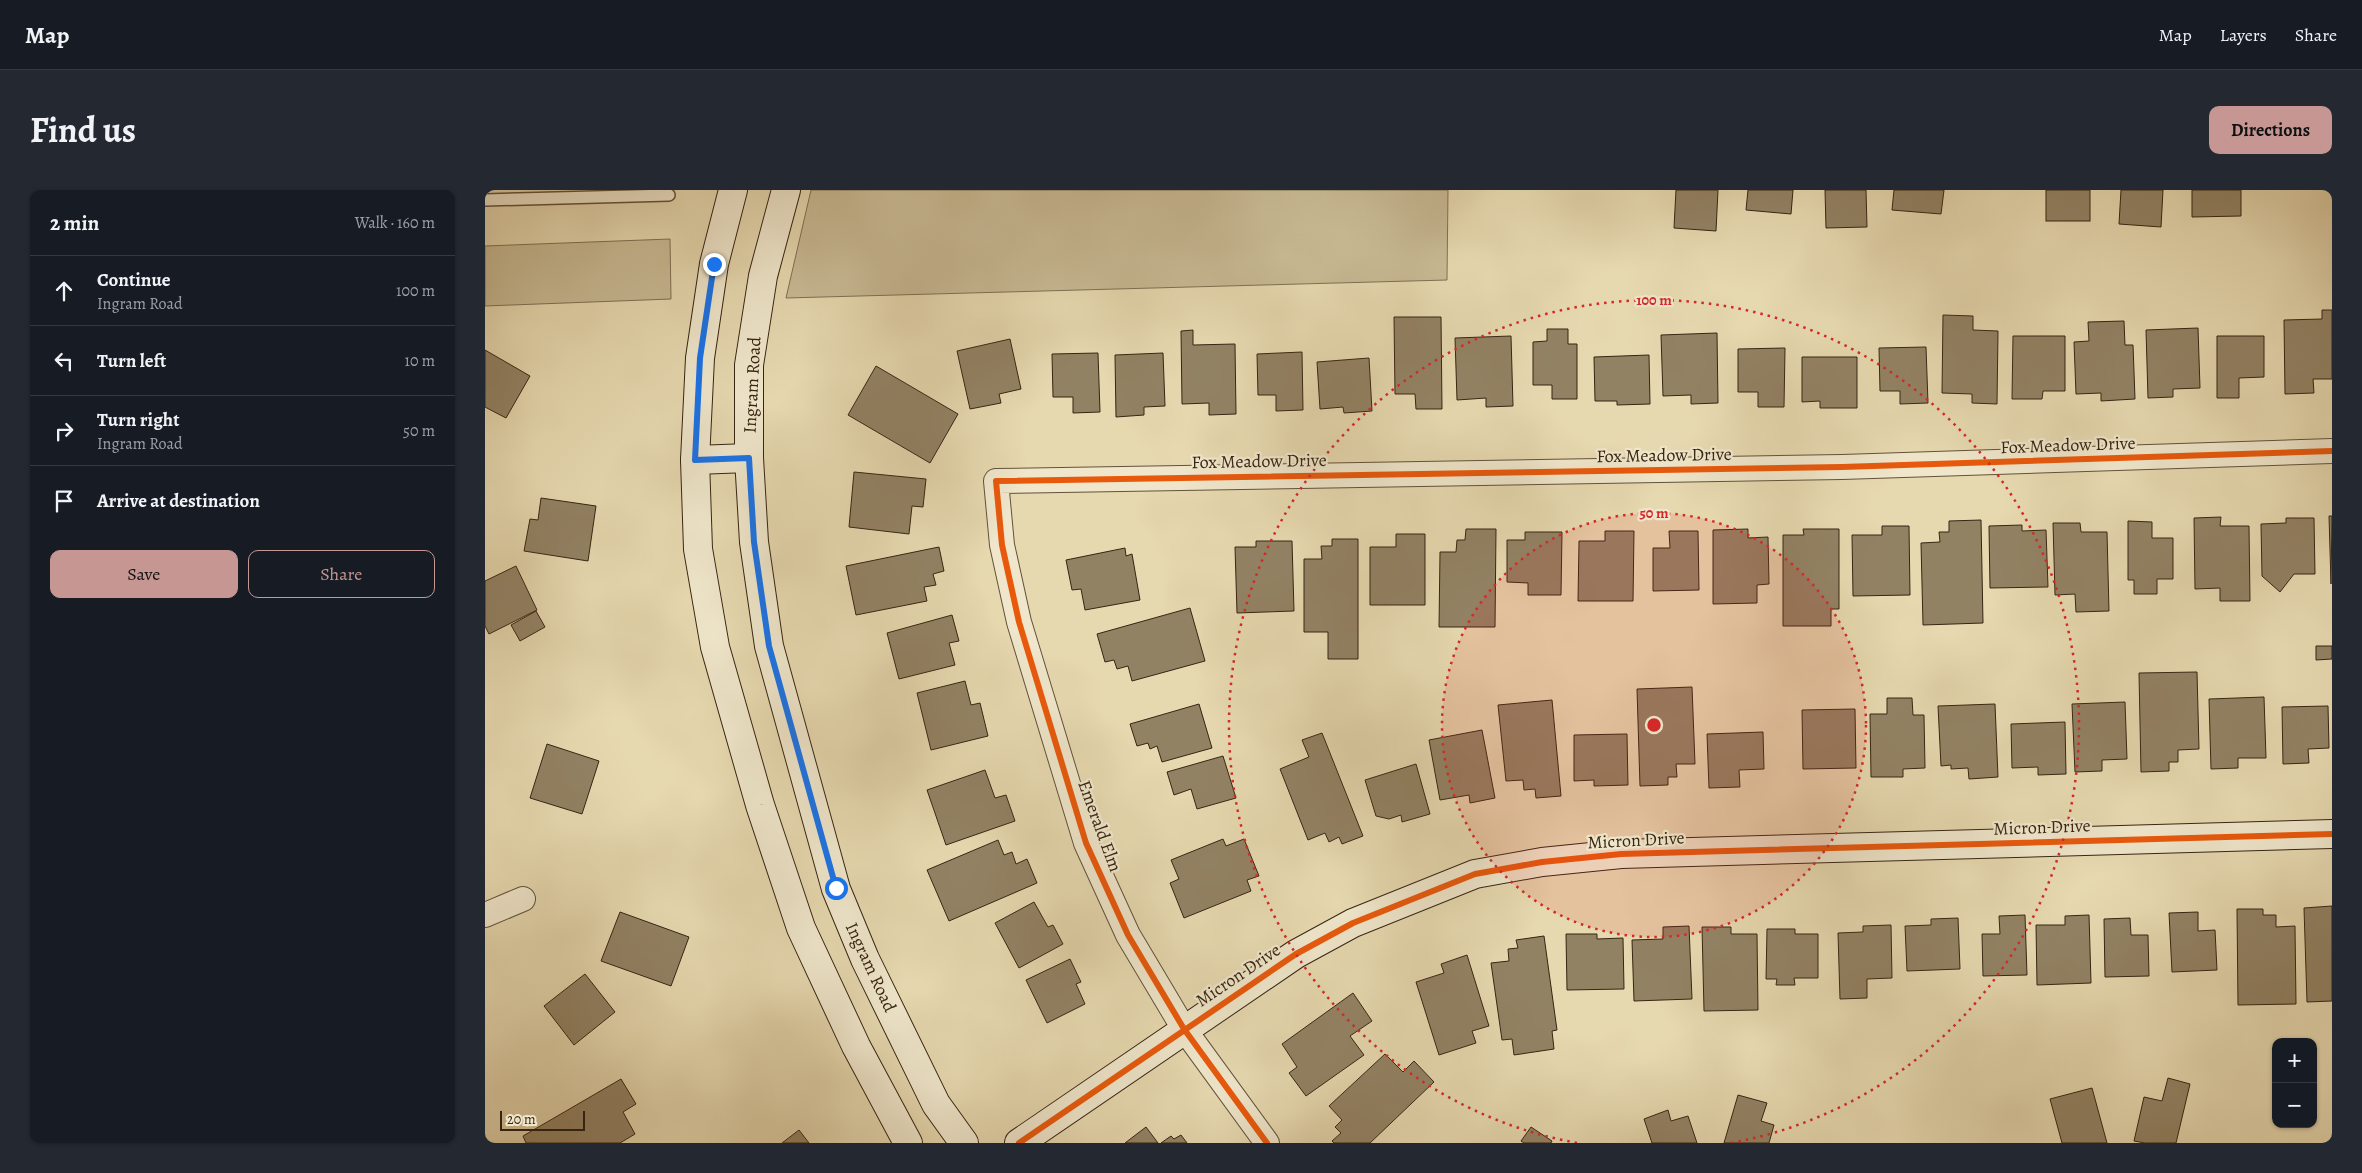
<!DOCTYPE html>
<html lang="en">
<head>
<meta charset="utf-8">
<style>
	body { margin:0; font-family:Alegreya,serif; background:#242831; color:#f1f3f6 }
	.controls { position:absolute; right:15px; bottom:15px; display:grid; overflow:hidden; border-radius:10px; box-shadow:0 1px 4px #0004 }
	.controls button { width:45px; height:45px; display:grid; place-items:center; padding:0; border:0; border-bottom:1px solid #363941; background:#171b24; color:#f1f3f6; font:25px sans-serif }
	.scale { position:absolute; left:15px; bottom:12px; width:85px; box-sizing:border-box; padding-left:5px; border:2px solid #372512; border-top:0; font-size:14px; line-height:18px; white-space:nowrap; color:#372512; -webkit-text-stroke:4px #efe6cb; paint-order:stroke }
	.stop { position:absolute; width:15px; height:15px; margin:-11px; border:4px solid #1a73e8; border-radius:50%; background:#fff }
	.stop.end { background:#1a73e8; border-color:#fff; box-shadow:0 1px 5px #0008 }
	.list { margin:0; padding:0; list-style:none }
	h2 { display:flex; justify-content:space-between; align-items:center; height:65px; margin:0; padding:0 20px; font-size:21px }
	h2 small { font-size:16px; font-weight:400; color:#9ea1a6 }
	.list li { display:grid; grid-template-columns:32px 1fr auto; gap:15px; align-items:center; box-sizing:border-box; height:70px; padding:0 20px; border-top:1px solid #363941 }
	.list b { display:block; font-size:19px; white-space:nowrap }
	.list p { margin:0; font-size:16px; white-space:nowrap; color:#9ea1a6 }
	.list em { font-size:16px; font-style:normal; color:#9ea1a6 }
	.actions { display:flex; gap:10px; padding:15px 20px }
	.actions a { flex:1; padding:11px 0; border:1px solid #c59692; border-radius:10px; text-align:center; font-size:18px; color:#c59692 }
	.actions .main { background:#c59692; color:#111 }
	.icon { flex:none; width:28px; height:28px; fill:none; stroke:currentColor; stroke-width:2; stroke-linecap:round; stroke-linejoin:round }
	.map { position:relative; flex:none; width:1847px; height:953px; overflow:hidden; border-radius:10px }
	header { display:flex; align-items:center; gap:30px; box-sizing:border-box; height:70px; padding:0 25px; background:#171b24; border-bottom:1px solid #363941 }
	header strong { font-size:24px }
	nav { display:flex; gap:28px; margin-inline-start:auto; font-size:18px }
	.intro { display:flex; align-items:center; justify-content:space-between; box-sizing:border-box; height:120px; padding:0 30px }
	h1 { margin:0; font-size:35px }
	.button { padding:12px 22px; border-radius:10px; background:#c59692; color:#111; font-size:18px; font-weight:700 }
	main { display:flex; gap:30px; padding:0 30px }
	aside { flex:1; background:#171b24; border-radius:10px; box-shadow:0 1px 4px #0004 }
	.map>svg:first-child { display:block }
	.green { fill:#c8ba94; stroke:#807053 }
	.building { fill:#928264; stroke:#372512 }
	.lines { fill:none; stroke-linecap:round; stroke-linejoin:round }
	.lane-casing { stroke:#635239; stroke-width:14 }
	.street-casing { stroke:#635239; stroke-width:26 }
	.secondary-casing { stroke:#372512; stroke-width:30 }
	.lane { stroke:#efe6cb; stroke-width:11 }
	.street { stroke:#efe6cb; stroke-width:24 }
	.secondary { stroke:#efe6cb; stroke-width:28 }
	.cycleway-casing { stroke:#efe6cb; stroke-width:9 }
	.cycleway { stroke:#e8590c; stroke-width:6 }
	.route { stroke:#1a73e8; stroke-width:6 }
	.ring { fill:none; stroke:#d62828; stroke-width:2.5; stroke-dasharray:2.5 5 }
	.labels { text-anchor:middle; stroke-width:4.5; stroke-linejoin:round; paint-order:stroke }
	.street-label { font-size:18px; fill:#372512; stroke:#efe6cb }
	.centre { fill:#d62828; stroke:#efe6cb; stroke-width:2.5 }
	.ring-label { font-size:15px; text-anchor:middle; font-weight:bold; fill:#d62828; stroke:#efe6cb; stroke-width:4.5; stroke-linejoin:round; paint-order:stroke }
</style>
</head>
<body>
<header>
<strong>Map</strong>
<nav><a>Map</a><a>Layers</a><a>Share</a></nav>
</header>
<div class="intro"><h1>Find us</h1><a class="button">Directions</a></div>
<main>
<aside>
<h2>2 min<small>Walk · 160 m</small></h2>
<ul class="list">
<li><svg class="icon" aria-label="ahead" viewBox="0 0 24 24"><path d="M12 20V5M6 11l6-6 6 6"/></svg><div><b>Continue</b><p>Ingram Road</p></div><em>100 m</em></li>
<li><svg class="icon" aria-label="left" viewBox="0 0 24 24"><path d="M17 20v-9H6M10 6l-5 5 5 5"/></svg><div><b>Turn left</b></div><em>10 m</em></li>
<li><svg class="icon" aria-label="right" viewBox="0 0 24 24"><path d="M7 20v-9h11M14 6l5 5-5 5"/></svg><div><b>Turn right</b><p>Ingram Road</p></div><em>50 m</em></li>
<li><svg class="icon" aria-label="arrive" viewBox="0 0 24 24"><path d="M6 21V4h12l-3 4 3 4H6"/></svg><div><b>Arrive at destination</b></div></li>
</ul>
<div class="actions"><a class="main">Save</a><a>Share</a></div>
</aside>
<div class="map">
<svg width="1847" height="953" viewBox="0 0 1847 953">
	<rect width="100%" height="100%" fill="#e6d8af"/>
	<filter id="stains"><feTurbulence type="fractalNoise" baseFrequency=".004" numOctaves="4"/><feColorMatrix values="0 0 0 0 .2 0 0 0 0 .09 0 0 0 0 .02 0 0 0 .5 -.17"/></filter>
	<radialGradient id="worn" r=".72"><stop offset=".6" stop-color="#630" stop-opacity="0"/><stop offset="1" stop-color="#630" stop-opacity=".3"/></radialGradient>
	<g class="green">
		<path d="M326,0H963L962,90L301,108Z"/>
		<path d="M185,49L186,109L0,116V56Z"/>
	</g>
	<g class="building">
		<path d="M1191,0H1233L1231,41L1189,38Z"/>
		<path d="M1263,0H1308L1306,24L1261,20Z"/>
		<path d="M1340,0H1381L1382,37L1341,38Z"/>
		<path d="M1409,0H1459L1456,24L1407,20Z"/>
		<rect x="1561" y="0" width="44" height="31"/>
		<path d="M1636,0H1678L1676,37L1634,34Z"/>
		<path d="M1707,0H1756V26L1707,27Z"/>
		<path d="M1837,120H1847V189H1828L1829,203L1800,204L1799,130L1837,129Z"/>
		<path d="M1458,125L1488,126V140L1513,141L1512,214L1487,213V204L1457,203Z"/>
		<path d="M909,127H956L957,219H931L930,204H910Z"/>
		<path d="M1639,131L1640,155H1648L1650,209L1616,211V203L1591,204L1589,152L1604,151L1603,132Z"/>
		<path d="M1713,138L1715,198L1688,199V207L1663,208L1661,140Z"/>
		<path d="M1062,139H1083V154H1092V209H1067V195H1048V152L1062,151Z"/>
		<path d="M708,140V155L750,154L751,224L724,225V213L697,214L696,141Z"/>
		<path d="M1232,143L1233,213L1206,214V205L1178,206L1176,145Z"/>
		<path d="M1026,146L1028,216L1001,217V208L972,210L970,148Z"/>
		<path d="M1528,146H1580V201H1558L1557,209H1527Z"/>
		<path d="M1732,146H1779V187L1754,188V208H1732Z"/>
		<path d="M525,149L536,199L514,204L516,213L485,219L472,161Z"/>
		<path d="M1441,157L1443,213L1415,214V201H1395L1394,158Z"/>
		<path d="M1300,158L1299,217H1273V202H1253V159Z"/>
		<path d="M0,160L45,186L21,228L0,217Z"/>
		<path d="M817,162L818,220L791,221V205H773L772,164Z"/>
		<path d="M613,163L615,222L588,223V207H568L567,164Z"/>
		<path d="M678,163L680,216L659,217V225L631,227L630,165Z"/>
		<path d="M1164,165L1165,214L1132,215V211H1110L1109,167Z"/>
		<path d="M1317,167H1372V218H1335V211L1317,212Z"/>
		<path d="M884,168L887,221L859,223L858,217L835,219L832,172Z"/>
		<path d="M391,176L473,224L445,273L363,225Z"/>
		<path d="M369,282L441,289L438,317L427,316L424,344L364,337Z"/>
		<path d="M56,308L111,316L103,371L39,361L45,329L53,330Z"/>
		<path d="M1844,326H1847L1846,394Z"/>
		<path d="M1736,327L1735,336H1764L1765,411H1735V398L1710,399L1709,328Z"/>
		<path d="M1801,328H1829L1830,384H1809L1795,402L1777,386L1776,334L1801,333Z"/>
		<path d="M1496,330L1498,433L1438,435L1436,353L1455,352L1454,342H1464V331Z"/>
		<path d="M1643,331L1667,332V348H1688V389H1672V404H1649V390H1643Z"/>
		<path d="M1568,333H1595L1596,342H1622L1624,421L1591,422L1590,404L1570,405Z"/>
		<path d="M1537,335V341L1561,340L1563,397L1505,398L1504,336Z"/>
		<path d="M1397,336H1424L1425,405L1368,406L1367,345H1397Z"/>
		<path d="M981,339H1011L1010,437H954L955,362H971L972,350H980Z"/>
		<path d="M1263,339V348L1283,347L1284,394L1272,395V413L1228,414V340Z"/>
		<path d="M1318,339H1354V419H1346V436H1298V345H1319Z"/>
		<path d="M1120,341H1149L1148,411H1093L1094,351H1120Z"/>
		<path d="M1184,341H1213L1214,400L1168,401V358H1185Z"/>
		<path d="M1040,342H1077L1076,405H1043V393L1022,392V350H1040Z"/>
		<path d="M911,344H940V415H885V357H911Z"/>
		<path d="M847,349H873V469H843V442H819V369H837L836,356H847Z"/>
		<path d="M771,351H807L809,421L752,423L750,357H771Z"/>
		<path d="M454,357L459,381L448,384L451,395L439,397L442,411L371,425L361,376Z"/>
		<path d="M640,358L641,366L647,364L655,410L600,420L596,399L587,400L581,370Z"/>
		<path d="M31,376L52,420L4,444L0,436V391Z"/>
		<path d="M705,418L720,471L647,491L643,476L632,479L629,470L620,472L612,444Z"/>
		<path d="M51,421L60,437L35,451L26,435Z"/>
		<path d="M467,425L474,451L464,453L470,475L414,489L402,443Z"/>
		<path d="M1831,456H1847V469L1831,470Z"/>
		<path d="M1712,482L1714,559L1693,560V572H1684V581L1656,582L1654,483Z"/>
		<path d="M480,491L486,515L495,513L503,546L446,560L432,503Z"/>
		<path d="M1207,497L1210,574H1191L1192,587H1183V595L1155,596L1152,499Z"/>
		<path d="M1779,507L1781,568H1753V578L1726,579L1724,509Z"/>
		<path d="M1402,508H1427L1428,525H1439L1440,578L1418,579V587H1386L1385,524H1402Z"/>
		<path d="M1067,510L1076,606L1051,608L1050,599L1039,600L1038,590L1021,591L1013,515Z"/>
		<path d="M1640,512L1642,569L1617,570V581L1590,582L1587,514Z"/>
		<path d="M714,514L727,558L677,572L672,556L665,559L663,553L652,556L645,534Z"/>
		<path d="M1510,514L1513,587L1484,589L1483,578L1466,579V575L1456,576L1453,516Z"/>
		<path d="M1843,516L1844,558L1823,559L1824,573L1798,574L1797,517Z"/>
		<path d="M1370,519L1371,578L1318,579L1317,520Z"/>
		<path d="M1580,532L1581,584L1553,585V577L1527,578L1526,534Z"/>
		<path d="M997,540L1010,608L985,613L984,605L955,610L944,550Z"/>
		<path d="M1278,542L1279,579L1254,580L1255,597L1224,598L1222,544Z"/>
		<path d="M837,543L878,646L857,654L854,647L844,652L840,643L823,650L795,579L824,567L817,550Z"/>
		<path d="M1142,544L1143,595L1109,596V590L1089,591V545Z"/>
		<path d="M62,554L114,571L97,624L45,608Z"/>
		<path d="M738,566L751,608L712,619L706,599L689,605L682,582Z"/>
		<path d="M931,574L945,624L917,632L916,625L904,629L891,626L880,590Z"/>
		<path d="M500,580L510,608L521,605L530,631L461,655L442,600Z"/>
		<path d="M738,649L741,656L759,649L774,686L762,690L766,701L699,728L685,693L694,689L686,670Z"/>
		<path d="M513,650L519,665L527,662L531,674L542,669L552,693L464,731L442,680Z"/>
		<path d="M549,712L563,737L568,735L578,754L534,778L510,733Z"/>
		<path d="M1847,716V811L1822,812L1819,718Z"/>
		<path d="M1752,719H1778V725H1791V737L1810,736L1811,814L1753,815Z"/>
		<path d="M135,722L204,747L186,796L116,771Z"/>
		<path d="M1713,722V741L1730,740L1732,780L1687,782L1684,723Z"/>
		<path d="M1540,725L1542,785L1498,786L1497,744H1515L1514,726Z"/>
		<path d="M1604,725L1606,793L1552,795L1551,735H1580V726Z"/>
		<path d="M1473,728L1475,779L1422,781L1420,736L1446,735V729Z"/>
		<path d="M1645,728L1646,745H1663L1664,786L1620,787L1619,729Z"/>
		<path d="M1406,735L1407,788L1382,789V808L1355,809L1353,743L1378,742V736Z"/>
		<path d="M1204,736L1207,809L1149,811L1147,750L1178,749V737Z"/>
		<path d="M1217,737H1246V744H1272L1273,820L1219,821Z"/>
		<path d="M1282,739H1310V744H1333V788H1309L1310,795H1291L1292,789H1281Z"/>
		<path d="M1081,744H1112V749L1138,748L1139,799L1082,800Z"/>
		<path d="M1059,746L1072,840L1067,841L1069,859L1029,865L1027,849L1017,850L1006,773L1024,771L1023,759L1033,758L1031,750Z"/>
		<path d="M982,765L1004,836L987,841L991,853L954,865L931,792L959,783L956,774Z"/>
		<path d="M585,769L596,792L591,794L600,814L562,833L541,790Z"/>
		<path d="M100,784L130,822L89,855L59,816Z"/>
		<path d="M868,803L887,831L865,846L879,865L821,906L804,883L812,877L797,854Z"/>
		<path d="M900,864L918,882L929,871L949,892L885,953H849L847,951L856,943L850,937L857,930L844,916Z"/>
		<path d="M1683,888L1705,894L1691,953H1660L1649,951L1659,907L1677,911Z"/>
		<path d="M136,889L151,914L138,922L150,944L135,953H41L38,946Z"/>
		<path d="M1607,898L1622,953H1577L1565,909Z"/>
		<path d="M1253,905L1282,913L1276,931L1289,935L1284,953H1239Z"/>
		<path d="M1183,920L1186,931L1203,926L1212,953H1167L1159,929Z"/>
		<path d="M661,937L673,953H640Z"/>
		<path d="M1046,937L1067,951L1066,953H1039L1036,951Z"/>
		<path d="M314,940L324,953H297Z"/>
		<path d="M696,945L702,953H676L686,946L689,949Z"/>
	</g>
	<g class="lines">
		<g class="lane-casing">
			<path id="lane" d="M0,10L184,5"/>
		</g>
		<g class="street-casing">
			<g id="street">
				<path d="M0,725L38,709"/>
				<path d="M782,953L699,839L643,745L601,653L534,432L517,355L511,291L1357,277L1847,261"/>
			</g>
		</g>
		<g class="secondary-casing">
			<g id="secondary">
				<path d="M248,0L229,74L215,168L210,270L213,359L230,457L275,615L316,738L371,856L423,953"/>
				<path d="M301,0L278,86L264,175V268L269,352L284,456L351,699L380,769L451,914L479,953"/>
				<path d="M210,270L264,268"/>
				<path d="M534,953L811,764L868,733L990,684L1057,672L1136,664L1847,644"/>
			</g>
		</g>
		<use href="#lane" class="lane"/>
		<use href="#street" class="street"/>
		<use href="#secondary" class="secondary"/>
		<g class="cycleway-casing">
			<g id="cycleway">
				<path d="M534,953L811,764L868,733L990,684L1057,672L1136,664L1847,644"/>
				<path d="M782,953L699,839L643,745L601,653L534,432L517,355L511,291L1357,277L1847,261"/>
			</g>
		</g>
		<use href="#cycleway" class="cycleway"/>
	</g>
	<g class="lines">
		<path class="route" d="M229,74L215,168L210,270L264,268L269,352L284,456L351,698"/>
	</g>
	<circle cx="1169" cy="535" r="212" fill="#d62828" fill-opacity=".12"/>
	<g class="ring">
		<circle cx="1169" cy="535" r="212"/>
		<path d="M1092 953A425 425 0 1 1 1246 953"/>
	</g>
	<g class="labels">
		<g class="street-label">
			<text transform="translate(267 195) rotate(-87)" y="6">Ingram Road</text>
			<text transform="translate(1583 255) rotate(-2)" y="6">Fox Meadow Drive</text>
			<text transform="translate(1179 265) rotate(-1)" y="6">Fox Meadow Drive</text>
			<text transform="translate(774 271) rotate(-1)" y="6">Fox Meadow Drive</text>
			<text transform="translate(615 636) rotate(70)" y="6">Emerald Elm</text>
			<text transform="translate(1557 637) rotate(-2)" y="6">Micron Drive</text>
			<text transform="translate(1151 650) rotate(-3)" y="6">Micron Drive</text>
			<text transform="translate(386 777) rotate(65)" y="6">Ingram Road</text>
			<text transform="translate(753 785) rotate(-34)" y="6">Micron Drive</text>
		</g>
	</g>
	<circle cx="1169" cy="535" r="8" class="centre"/>
	<g class="ring-label">
		<text x="1169" y="115">100 m</text>
		<text x="1169" y="328">50 m</text>
	</g>
	<rect width="100%" height="100%" filter="url(#stains)"/>
	<rect width="100%" height="100%" fill="url(#worn)"/>
</svg>
<div class="controls">
<button>+</button>
<button>−</button>
</div>
<div class="scale">20 m</div>
<div class="stop" style="left:351px;top:698px"></div>
<div class="stop end" style="left:229px;top:74px"></div>
</div>
</main>
</body>
</html>
